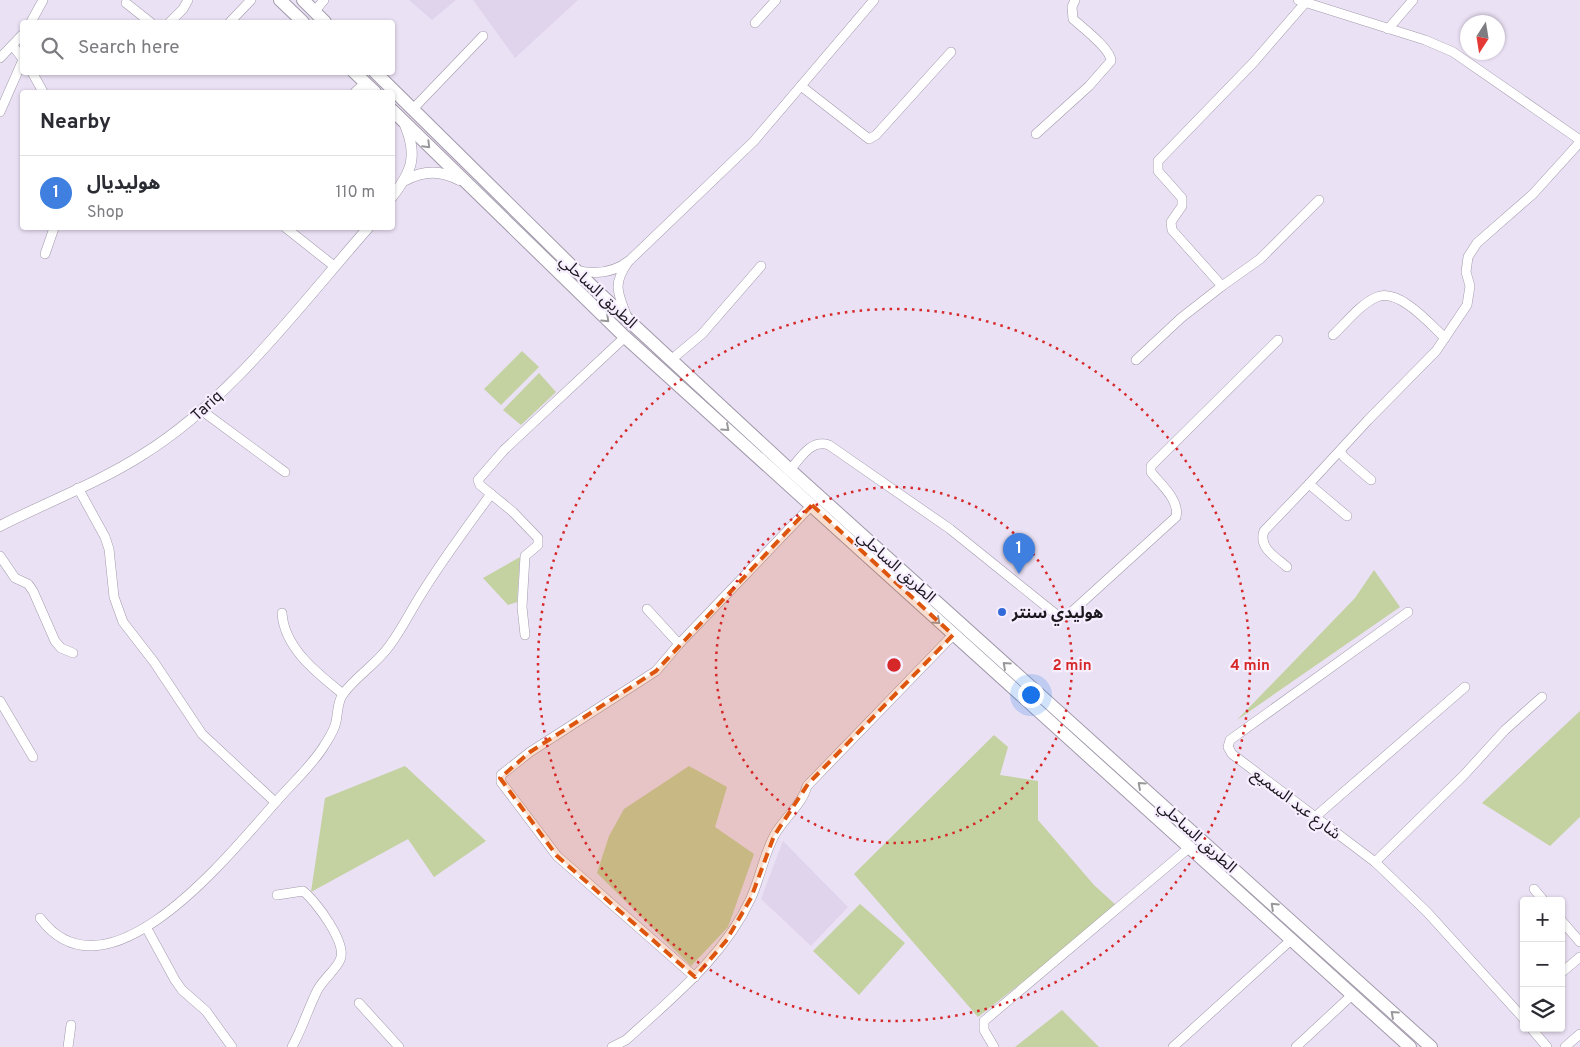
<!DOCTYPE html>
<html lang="en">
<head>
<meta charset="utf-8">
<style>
	body { margin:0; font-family:Overpass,"Noto Sans Arabic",sans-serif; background:#f2f2f3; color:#2b2b33 }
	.controls { position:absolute; right:15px; bottom:15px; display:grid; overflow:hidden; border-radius:5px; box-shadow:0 1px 4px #0004 }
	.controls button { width:45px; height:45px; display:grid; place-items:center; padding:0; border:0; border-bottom:1px solid #e1e1e2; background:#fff; color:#2b2b33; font:25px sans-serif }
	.compass { position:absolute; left:1460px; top:15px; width:45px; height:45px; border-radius:50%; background:#fff; box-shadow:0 1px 4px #0004; rotate:192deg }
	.you { position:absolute; left:1030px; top:694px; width:18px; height:18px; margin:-12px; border:4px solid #fff; border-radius:50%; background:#1a73e8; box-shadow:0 0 0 8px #1a73e833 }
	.badge { display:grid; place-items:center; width:32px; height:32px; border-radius:50%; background:#0b8043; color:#fff; font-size:16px; font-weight:700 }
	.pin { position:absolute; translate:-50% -41px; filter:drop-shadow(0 1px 2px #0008) }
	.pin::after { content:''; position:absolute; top:26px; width:18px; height:15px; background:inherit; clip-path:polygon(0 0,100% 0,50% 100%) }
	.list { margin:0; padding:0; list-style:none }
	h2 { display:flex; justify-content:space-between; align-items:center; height:65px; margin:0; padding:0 20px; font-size:21px }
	h2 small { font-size:16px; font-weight:400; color:#7c7c81 }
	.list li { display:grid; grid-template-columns:32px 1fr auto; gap:15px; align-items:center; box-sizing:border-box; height:75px; padding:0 20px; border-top:1px solid #e1e1e2 }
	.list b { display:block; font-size:19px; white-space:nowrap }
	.list p { margin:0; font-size:16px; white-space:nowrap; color:#7c7c81 }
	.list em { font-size:16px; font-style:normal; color:#7c7c81 }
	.icon { flex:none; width:28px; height:28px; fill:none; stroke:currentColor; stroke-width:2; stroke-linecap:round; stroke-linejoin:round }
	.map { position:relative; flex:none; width:1580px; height:1047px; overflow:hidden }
	.search { position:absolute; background:#fff; box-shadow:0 1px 4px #0004; left:20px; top:20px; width:375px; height:55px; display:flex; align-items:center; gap:12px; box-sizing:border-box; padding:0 18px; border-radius:5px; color:#7c7c81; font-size:19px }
	.panel { position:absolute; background:#fff; box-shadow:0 1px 4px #0004; left:20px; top:90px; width:375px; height:140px; border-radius:5px }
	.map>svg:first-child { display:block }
	.built { fill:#e0d4ed }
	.green { fill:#c4d1a1 }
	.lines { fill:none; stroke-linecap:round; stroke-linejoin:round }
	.minor-casing { stroke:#a29aab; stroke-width:10 }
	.major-casing { stroke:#a29aab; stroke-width:11 }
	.highway-casing { stroke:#a29aab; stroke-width:14 }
	.minor { stroke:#fff; stroke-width:9 }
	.major { stroke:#fff; stroke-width:10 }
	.highway { stroke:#fff; stroke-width:12 }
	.oneway { stroke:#989799 }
	.marked { fill:#de560d; fill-opacity:0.2; stroke:#de560d; stroke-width:4; stroke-dasharray:10 6; stroke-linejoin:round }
	.ring { fill:none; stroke:#d62828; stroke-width:2.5; stroke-dasharray:2.5 5 }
	.poi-dot { fill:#336ad9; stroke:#f7efff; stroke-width:2 }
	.labels { text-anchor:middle; stroke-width:4.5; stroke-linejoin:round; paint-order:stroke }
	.street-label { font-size:16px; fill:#1a171d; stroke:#f7efff }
	.poi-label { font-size:16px; font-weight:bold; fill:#1a171d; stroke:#f7efff; text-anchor:start }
	.centre { fill:#d62828; stroke:#f7efff; stroke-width:2.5 }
	.ring-label { font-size:15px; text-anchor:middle; font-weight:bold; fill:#d62828; stroke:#f7efff; stroke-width:4.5; stroke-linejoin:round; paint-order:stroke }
</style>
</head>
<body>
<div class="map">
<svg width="1580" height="1047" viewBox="0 0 1580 1047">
	<rect width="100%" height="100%" fill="#eae1f4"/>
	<g class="built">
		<path d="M409,0H456L432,20Z"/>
		<path d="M473,0H578L515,58Z"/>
		<path d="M783,841L848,907L811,946L761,899Z"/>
	</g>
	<g class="green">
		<path d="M522,351L539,367L501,405L484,389Z"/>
		<path d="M539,373L556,392L521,425L503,410Z"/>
		<path d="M520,557L517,602L508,605L483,578Z"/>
		<path d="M1374,570L1400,607L1237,720L1355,598Z"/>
		<path d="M1580,711V817L1550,846L1482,803Z"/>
		<path d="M994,735L1008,747L1000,775L1038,781V820L1094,885L1118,907L978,1017L854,874Z"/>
		<path d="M405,766L486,841L434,877L408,839L311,892L325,798Z"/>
		<path d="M689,766L727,787L715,827L754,854L728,927L691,966L597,873L609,836L624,809Z"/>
		<path d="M860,904L905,943L859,995L813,951Z"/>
		<path d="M1062,1010L1099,1047H1015Z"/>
	</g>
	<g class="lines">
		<g class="minor-casing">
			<g id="minor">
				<path d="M1298,0L1425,40L1453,52L1580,140"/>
				<path d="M126,3L150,22"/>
				<path d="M314,12L324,0"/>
				<path d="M31,22L43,0"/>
				<path d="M170,22L183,9L188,0"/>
				<path d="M230,22L251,0"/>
				<path d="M755,23L776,0"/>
				<path d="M1388,29L1413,0"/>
				<path d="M13,46L22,58"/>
				<path d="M0,58L22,35"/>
				<path d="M32,72L43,92"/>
				<path d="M801,86L869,139L876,135L951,52"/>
				<path d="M355,92L365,83"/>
				<path d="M412,110L483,36"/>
				<path d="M0,112L22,62"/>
				<path d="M1036,134L1089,86L1111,61C1111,49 1083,28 1073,19L1072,7L1075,0"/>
				<path d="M286,228L334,266"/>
				<path d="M45,254L54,228"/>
				<path d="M576,270C596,275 614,273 630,260L754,141L874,0"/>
				<path d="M1222,286L1260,259L1319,200"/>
				<path d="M627,317C618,293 612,285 628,262"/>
				<path d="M1333,335C1346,323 1360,304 1377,297C1399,288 1430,324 1445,338"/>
				<path d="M672,359L702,334L761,266"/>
				<path d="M1136,360L1181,318L1222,286L1172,230L1171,222L1182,206V198L1158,171V161L1253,63L1305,3"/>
				<path d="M201,410L285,472"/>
				<path d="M1340,451L1344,457L1371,480"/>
				<path d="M790,470C801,457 811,439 829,445L950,529L1058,616L1066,617L1176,517C1180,500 1161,485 1151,472V466L1278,340"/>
				<path d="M78,488L105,537L109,549L114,597L123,622L154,662L202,734L275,802"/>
				<path d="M1347,516L1309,484L1368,420L1436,351L1467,305L1470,286L1466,272L1468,257L1477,243L1533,194L1580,142"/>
				<path d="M0,556L15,578L28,584L33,591L55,641L61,648L73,653"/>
				<path d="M1287,567C1276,557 1258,548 1264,531L1309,484"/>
				<path d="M647,609L679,644"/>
				<path d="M1408,612L1230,740L1228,747L1232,754L1375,862L1427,912L1524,1019"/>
				<path d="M282,613C284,648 318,674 343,694"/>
				<path d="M525,635L522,607L525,556L538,545V538L513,512L480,485L478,480L504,450L625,337"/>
				<path d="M0,701L33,757"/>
				<path d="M1315,817L1465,687"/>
				<path d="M1375,862L1464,775L1505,730L1542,697"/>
				<path d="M1534,889L1544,901"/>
				<path d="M277,895L303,891C316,901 348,944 340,960C335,971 323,979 317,991C308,1009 302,1029 292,1047"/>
				<path d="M40,918C108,1009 232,851 275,803C291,784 311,767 324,746C329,738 334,731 336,722C338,712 337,703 343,694C357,675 377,664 390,645C402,629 411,610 422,593C443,559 467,527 491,494"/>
				<path d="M1561,920L1580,942"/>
				<path d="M146,927L175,980L182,990L206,1011L232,1047"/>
				<path d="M1561,973L1580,957"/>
				<path d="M695,977L557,856L501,782V775L530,752L656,671L679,644L812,505"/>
				<path d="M359,1003L399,1047"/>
				<path d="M1531,1028L1547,1047"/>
				<path d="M68,1047L71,1025"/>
				<path d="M612,1047L626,1040C673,997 724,957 751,898C760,878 764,855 774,836C783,819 802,805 807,786L953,635"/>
				<path d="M994,1047L984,1030V1021L1190,847"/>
				<path d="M1173,1047L1291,940"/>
				<path d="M1296,1047L1352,995"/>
				<path d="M1565,1047L1580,1034"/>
			</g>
		</g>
		<g class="major-casing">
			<g id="major">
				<path d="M406,180C424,170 441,170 459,180"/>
				<path d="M392,197C412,171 418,156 405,125"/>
				<path d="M0,526C47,502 98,483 142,455C230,401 301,304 368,228"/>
			</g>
		</g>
		<g class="highway-casing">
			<g id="highway">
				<path d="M280,0L303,22"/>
				<path d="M303,0L325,22"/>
				<path d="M354,72L375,92"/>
				<path d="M375,72L599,293L790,470L1431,1047"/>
				<path d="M392,110L625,337L1410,1047"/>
			</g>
		</g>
		<use href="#minor" class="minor"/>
		<use href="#major" class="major"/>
		<use href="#highway" class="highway"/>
	</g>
	<defs><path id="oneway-chevron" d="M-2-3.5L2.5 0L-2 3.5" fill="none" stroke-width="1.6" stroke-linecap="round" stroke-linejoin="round" transform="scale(1.25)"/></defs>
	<g class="oneway">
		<use href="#oneway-chevron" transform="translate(427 145) rotate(45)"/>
		<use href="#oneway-chevron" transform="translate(606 319) rotate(44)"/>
		<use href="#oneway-chevron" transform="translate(726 428) rotate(42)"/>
		<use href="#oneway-chevron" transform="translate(937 621) rotate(42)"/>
		<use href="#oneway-chevron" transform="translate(1006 665) rotate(-138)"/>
		<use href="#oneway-chevron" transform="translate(1141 785) rotate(-138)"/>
		<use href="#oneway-chevron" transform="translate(1274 906) rotate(-137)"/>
		<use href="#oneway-chevron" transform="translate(1394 1014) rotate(-138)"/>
	</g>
	<path class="marked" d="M812,505L953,635L808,784L774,836L751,898L726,941L695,977L557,856L500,778L530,752L656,671Z"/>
	<g class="ring">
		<circle cx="894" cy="665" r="178"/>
		<circle cx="894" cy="665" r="356"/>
	</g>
	<circle class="poi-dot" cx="1002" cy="612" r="5"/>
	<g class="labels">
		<g class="street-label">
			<text transform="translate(599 291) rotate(43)" y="6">الطريق الساحلي</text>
			<text transform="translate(206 405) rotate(-43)" y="6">Tariq</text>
			<text transform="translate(897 566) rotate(42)" y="6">الطريق الساحلي</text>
			<text transform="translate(1297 803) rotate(37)" y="6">شارع عبد السميع</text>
			<text transform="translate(1198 836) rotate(42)" y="6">الطريق الساحلي</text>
		</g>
		<g class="poi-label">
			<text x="1012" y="618">هوليدي سنتر</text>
		</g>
	</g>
	<circle cx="894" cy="665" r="8" class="centre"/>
	<g class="ring-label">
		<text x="1072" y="670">2 min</text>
		<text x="1250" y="670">4 min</text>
	</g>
</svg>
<div class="controls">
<button>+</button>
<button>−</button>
<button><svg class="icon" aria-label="layers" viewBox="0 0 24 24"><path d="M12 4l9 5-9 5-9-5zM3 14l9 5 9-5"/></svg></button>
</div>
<svg class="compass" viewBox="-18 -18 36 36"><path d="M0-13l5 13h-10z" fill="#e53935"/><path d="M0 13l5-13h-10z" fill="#7c7c81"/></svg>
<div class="you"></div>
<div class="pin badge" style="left:1019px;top:574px;background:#3f7fe0">1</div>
<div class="search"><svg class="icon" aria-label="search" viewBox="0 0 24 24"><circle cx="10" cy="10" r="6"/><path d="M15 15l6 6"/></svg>Search here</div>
<section class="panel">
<h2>Nearby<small></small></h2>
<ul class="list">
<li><span class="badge" style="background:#3f7fe0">1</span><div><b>هوليديال</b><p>Shop</p></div><em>110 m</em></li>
</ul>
</section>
</div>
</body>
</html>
